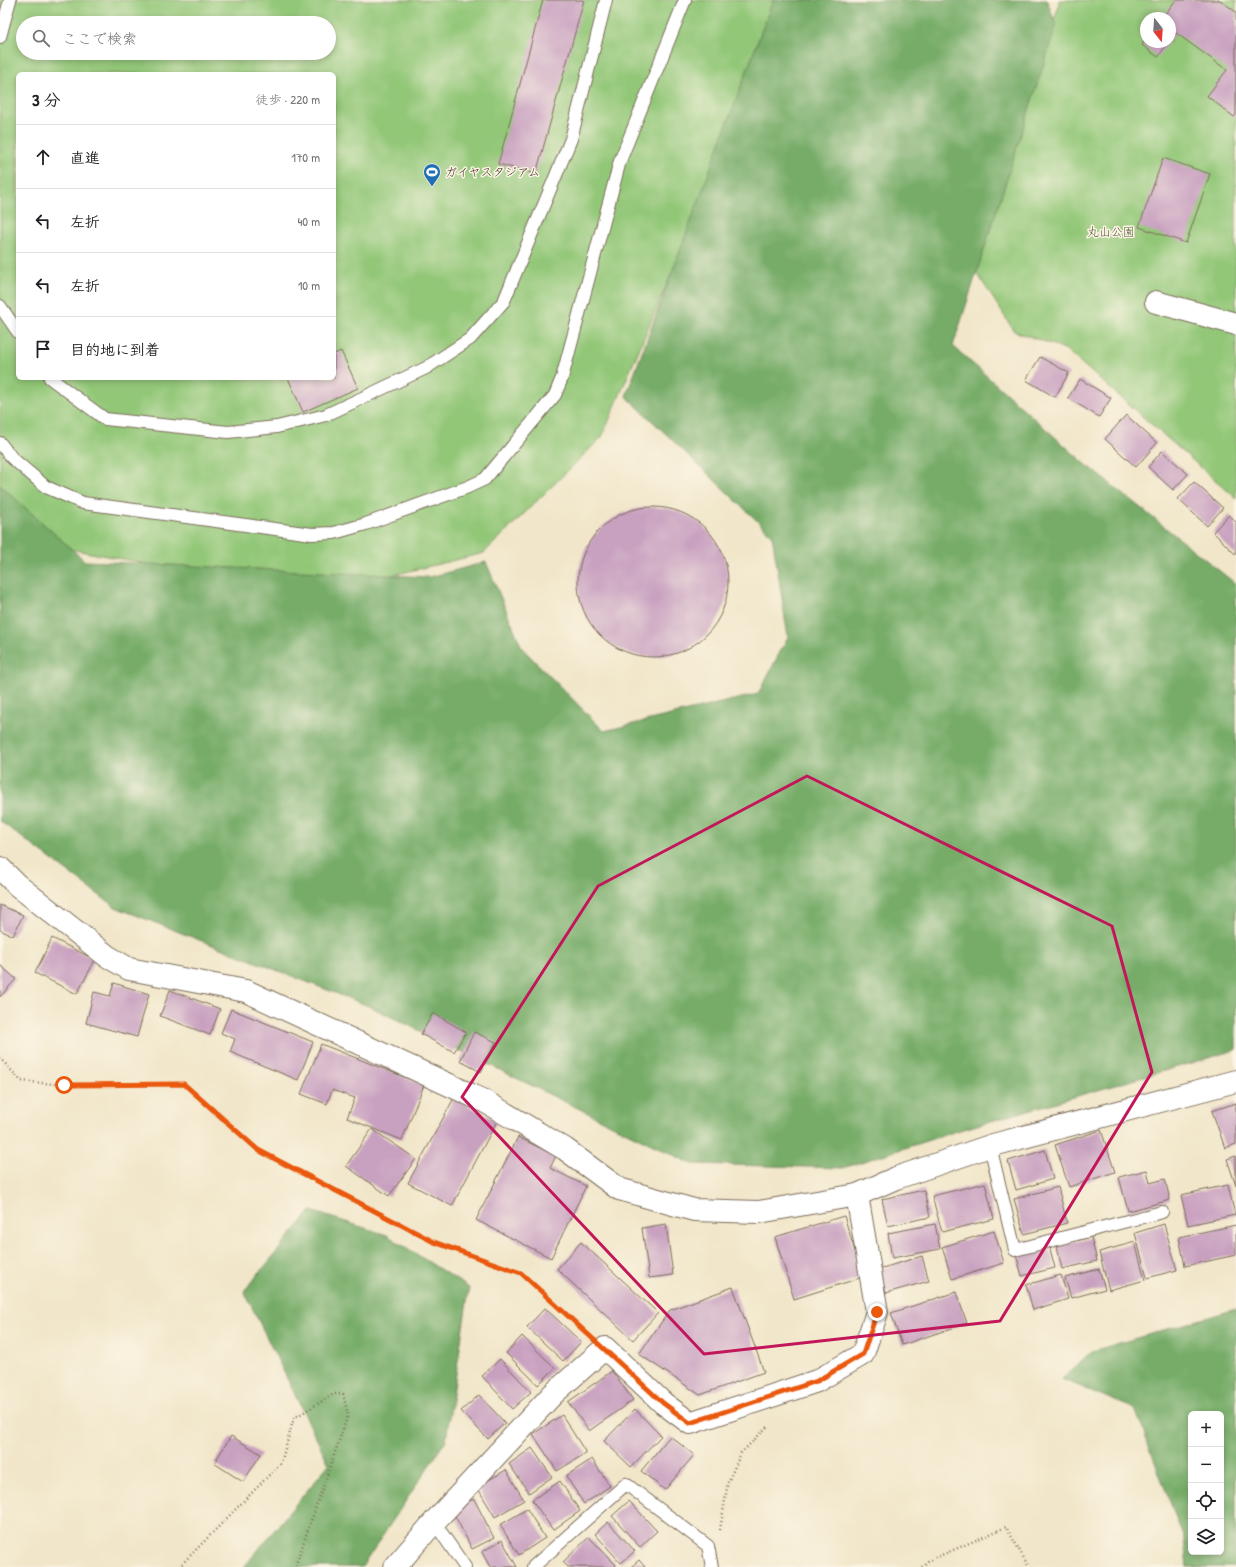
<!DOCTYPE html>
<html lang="ja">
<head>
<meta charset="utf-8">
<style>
	body { margin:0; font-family:"Patrick Hand","Klee One",sans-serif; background:#f6f6f6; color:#202124 }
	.controls { position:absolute; right:12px; bottom:12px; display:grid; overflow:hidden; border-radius:6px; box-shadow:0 2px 6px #0003 }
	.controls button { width:36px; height:36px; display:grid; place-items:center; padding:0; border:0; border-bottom:1px solid #e0e0e0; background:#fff; color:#202124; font:20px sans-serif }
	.compass { position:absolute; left:1140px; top:12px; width:36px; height:36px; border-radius:50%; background:#fff; box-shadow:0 2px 6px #0003; rotate:163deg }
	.stop { position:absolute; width:12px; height:12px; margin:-9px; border:3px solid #ea580c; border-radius:50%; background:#fff }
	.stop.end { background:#ea580c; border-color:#fff; box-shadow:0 1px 4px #0008 }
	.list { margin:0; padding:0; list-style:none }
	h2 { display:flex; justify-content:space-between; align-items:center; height:52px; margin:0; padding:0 16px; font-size:17px }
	h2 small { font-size:13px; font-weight:400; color:#757577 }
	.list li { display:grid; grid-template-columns:26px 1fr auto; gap:12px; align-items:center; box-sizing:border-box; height:64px; padding:0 16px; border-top:1px solid #e0e0e0 }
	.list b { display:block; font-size:15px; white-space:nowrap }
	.list em { font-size:13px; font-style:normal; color:#757577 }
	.icon { flex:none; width:22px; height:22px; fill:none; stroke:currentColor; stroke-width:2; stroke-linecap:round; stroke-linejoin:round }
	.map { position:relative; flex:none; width:1236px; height:1567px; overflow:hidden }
	.search { position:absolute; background:#fff; box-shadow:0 2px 6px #0003; left:16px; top:16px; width:320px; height:44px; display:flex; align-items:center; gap:10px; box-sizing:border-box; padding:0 14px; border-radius:22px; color:#757577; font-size:15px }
	.panel { position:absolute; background:#fff; box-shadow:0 2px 6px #0003; left:16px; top:72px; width:320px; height:308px; border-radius:6px }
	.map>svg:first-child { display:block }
	.green { fill:#93c778; stroke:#67784b; fill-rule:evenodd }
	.forest { fill:#76ac68; stroke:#586b43; fill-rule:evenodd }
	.building { fill:#c8a0c0 }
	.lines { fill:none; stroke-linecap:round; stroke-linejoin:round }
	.lane-casing { stroke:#7b6c5a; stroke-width:14 }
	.street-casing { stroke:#7b6c5a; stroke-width:24 }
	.path { stroke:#7b6c5a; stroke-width:2.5; stroke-dasharray:1 3; stroke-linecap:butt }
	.lane { stroke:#fff; stroke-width:12 }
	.street { stroke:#fff; stroke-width:22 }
	.route { stroke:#ea580c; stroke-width:5 }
	.marked { fill:none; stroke:#c2185b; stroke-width:3; stroke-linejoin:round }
	.labels { text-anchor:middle; stroke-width:3; stroke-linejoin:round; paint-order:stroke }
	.poi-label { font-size:12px; fill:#3b2a1e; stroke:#fcf5e5; text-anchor:start }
	.park-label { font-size:12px; fill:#555939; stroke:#fcf5e5 }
</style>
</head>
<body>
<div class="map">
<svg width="1236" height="1567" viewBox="0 0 1236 1567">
	<rect width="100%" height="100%" fill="#fcf5e5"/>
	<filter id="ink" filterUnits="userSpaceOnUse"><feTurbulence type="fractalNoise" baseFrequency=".025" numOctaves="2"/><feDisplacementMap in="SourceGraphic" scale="8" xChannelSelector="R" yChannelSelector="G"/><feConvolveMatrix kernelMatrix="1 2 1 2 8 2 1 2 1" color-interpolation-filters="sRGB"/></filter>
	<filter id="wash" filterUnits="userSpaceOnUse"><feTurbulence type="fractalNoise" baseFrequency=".012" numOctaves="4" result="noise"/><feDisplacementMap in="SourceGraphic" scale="16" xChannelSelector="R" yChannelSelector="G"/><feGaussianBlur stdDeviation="0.9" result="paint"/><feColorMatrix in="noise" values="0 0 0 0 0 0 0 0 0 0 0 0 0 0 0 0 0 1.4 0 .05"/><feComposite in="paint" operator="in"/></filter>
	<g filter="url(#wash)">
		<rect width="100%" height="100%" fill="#f1e6c9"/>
		<g class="green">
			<path d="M0,0H787L602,437L484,553L311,595L49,545L0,492ZM23,23H329V53H23ZM18,74H334V378H18Z"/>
			<path d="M1059,0H1236V498L1065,349L1014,331L968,259L1060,3ZM1146,18H1170V42H1146Z"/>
		</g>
		<g class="forest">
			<path d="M773,0H1047L1056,26L953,346L1083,462L1236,584V1050L960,1130L843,1168L692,1164L371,1007L115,907L0,821V485L85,561L430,577L486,562L522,648L604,731L758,694L788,637L772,535L626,396Z"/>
			<path d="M311,1211L387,1235L469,1288L446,1440L362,1567H244L329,1464L244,1291Z"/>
			<path d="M1236,1309V1567H1187L1184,1539L1135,1409L1062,1379L1092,1351ZM1191,1414H1221V1552H1191Z"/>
		</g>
		<g id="blocks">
			<g class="building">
				<path d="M543,0H584L536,174L498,164Z"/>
				<path d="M1176,0H1220L1236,12V115L1234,117L1207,96L1227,70L1176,33L1170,41V18H1162Z"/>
				<path d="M1146,39V42H1169L1158,57L1142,45Z"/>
				<path d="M1163,158L1210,174L1186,243L1139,227Z"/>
				<path d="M341,351L358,388L303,412L288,378H334V354Z"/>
				<path d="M1040,357L1069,373L1055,397L1026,380Z"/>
				<path d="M1080,379L1111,398L1099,417L1068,398Z"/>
				<path d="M1126,415L1157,443L1136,467L1105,439Z"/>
				<path d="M1162,451L1188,474L1173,490L1148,467Z"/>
				<path d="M1194,482L1223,508L1207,526L1178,499Z"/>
				<circle cx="653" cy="582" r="75"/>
				<path d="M1229,515L1236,522V555L1213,532Z"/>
				<path d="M0,905L23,915L13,936L0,930Z"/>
				<path d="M52,938L95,960L77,994L35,973Z"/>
				<path d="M0,965L16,979L0,997Z"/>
				<path d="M114,983L149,994L137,1037L86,1023L94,992L110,996Z"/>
				<path d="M170,990L220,1009L210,1035L160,1016Z"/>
				<path d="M231,1009L313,1042L298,1080L230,1052L235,1039L221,1033Z"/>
				<path d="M433,1013L466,1032L454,1052L421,1034Z"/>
				<path d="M474,1032L496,1042L481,1072L460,1061Z"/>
				<path d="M321,1044L424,1085L402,1140L347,1118L355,1098L332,1090L327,1104L301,1094Z"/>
				<path d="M454,1098L497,1121L452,1206L408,1183Z"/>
				<path d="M1236,1103V1144L1225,1148L1212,1111Z"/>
				<path d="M372,1129L416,1159L389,1196L346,1166Z"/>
				<path d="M1101,1130L1115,1172L1069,1187L1055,1145Z"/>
				<path d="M518,1137L556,1156L550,1168L586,1186L551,1258L476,1220Z"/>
				<path d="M1045,1150L1053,1179L1016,1190L1008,1161Z"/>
				<path d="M1236,1156V1186L1227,1159Z"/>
				<path d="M1147,1170L1150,1183L1165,1179L1170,1200L1128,1211L1119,1177Z"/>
				<path d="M985,1183L994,1219L942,1232L932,1196Z"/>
				<path d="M1228,1185L1235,1215L1188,1225L1181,1195Z"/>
				<path d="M1058,1187L1067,1223L1024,1234L1014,1199Z"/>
				<path d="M924,1190L930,1217L888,1226L882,1199Z"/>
				<path d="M844,1216L863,1277L794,1299L775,1237Z"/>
				<path d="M666,1224L673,1275L649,1278L642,1228Z"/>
				<path d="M935,1224L940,1249L892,1258L888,1233Z"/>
				<path d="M1164,1224L1177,1270L1147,1278L1135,1233Z"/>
				<path d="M1236,1225V1255L1185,1266L1179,1237Z"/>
				<path d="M994,1231L1004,1263L952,1279L942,1247Z"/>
				<path d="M1091,1237L1097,1261L1062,1269L1057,1246Z"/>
				<path d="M581,1242L658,1313L633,1340L557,1269Z"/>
				<path d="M1135,1242L1145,1280L1109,1290L1099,1252Z"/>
				<path d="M1049,1245L1055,1268L1022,1276L1016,1254Z"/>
				<path d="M922,1256L929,1281L886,1293L879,1269Z"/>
				<path d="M1099,1269L1105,1289L1071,1298L1065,1278Z"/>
				<path d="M1061,1275L1068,1299L1033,1310L1026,1285Z"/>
				<path d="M733,1287L764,1372L700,1395L639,1354L670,1310Z"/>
				<path d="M956,1292L967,1323L902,1345L891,1313Z"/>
				<path d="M545,1308L581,1342L563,1361L527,1327Z"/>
				<path d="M522,1336L555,1368L538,1385L506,1353Z"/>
				<path d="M500,1359L531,1392L512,1409L482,1376Z"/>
				<path d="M612,1371L633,1400L589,1431L568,1402Z"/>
				<path d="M479,1395L505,1423L488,1439L461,1411Z"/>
				<path d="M635,1409L661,1436L631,1467L604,1441Z"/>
				<path d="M562,1415L586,1453L557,1471L533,1434Z"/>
				<path d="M231,1436L261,1454L243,1482L214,1463Z"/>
				<path d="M670,1436L694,1455L665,1490L641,1471Z"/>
				<path d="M532,1448L552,1477L529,1493L509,1464Z"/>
				<path d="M592,1459L610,1486L584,1504L566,1476Z"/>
				<path d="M506,1470L524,1500L495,1517L477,1487Z"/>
				<path d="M560,1481L580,1511L553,1530L532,1500Z"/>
				<path d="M474,1499L494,1538L472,1549L452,1510Z"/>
				<path d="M629,1501L657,1531L640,1547L612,1516Z"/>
				<path d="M527,1509L545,1538L519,1555L500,1525Z"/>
				<path d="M608,1522L635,1551L621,1563L595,1534Z"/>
				<path d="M589,1537L616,1565L614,1567H568L563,1562Z"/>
				<path d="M502,1540L517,1567H490L482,1552Z"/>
				<path d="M639,1560L645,1567H631Z"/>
			</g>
		</g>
	</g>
	<g filter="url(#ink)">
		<use href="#blocks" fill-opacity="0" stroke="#7b6c5a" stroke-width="1"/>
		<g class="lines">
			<g class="lane-casing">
				<g id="lane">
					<path d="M0,37L10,0"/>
					<path d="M0,306L18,332"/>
					<path d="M50,378L105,419L228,432L277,427L326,415L426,368L470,339L504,301L571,139L606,0"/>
					<path d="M0,443L12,458L46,487L83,503L312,534L334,533L366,524L468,487L485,479L555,395L562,378L620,161L685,0"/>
					<path d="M990,1146L1015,1250L1162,1212"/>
					<path d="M434,1522L465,1567"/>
					<path d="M533,1567L626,1484L708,1546L712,1567"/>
				</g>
			</g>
			<g class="street-casing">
				<g id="street">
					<path d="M1156,302L1236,324"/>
					<path d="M0,868L17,885L107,956L129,969L246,991L484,1101L565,1149L619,1189L694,1210L759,1212L857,1195L896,1178L993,1145L1236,1081"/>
					<path d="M395,1567L434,1522L553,1394L605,1348L663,1403L690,1423L817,1381L863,1354L877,1312L857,1195"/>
				</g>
			</g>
			<g class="path">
				<path d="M0,1058L21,1081L64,1085L184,1084L258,1150L434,1242L521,1273L586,1332"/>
				<path d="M720,1530L728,1482L741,1453L768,1426"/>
				<path d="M179,1567L281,1463L294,1418L334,1394H343L348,1415L295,1567"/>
				<path d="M922,1567L928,1561L1006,1527L1029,1567"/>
			</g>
			<use href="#lane" class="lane"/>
			<use href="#street" class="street"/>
		</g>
	</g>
	<g class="lines" filter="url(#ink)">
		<path class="route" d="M64,1085L184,1084L258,1150L434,1242L521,1273L663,1403L690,1423L817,1381L863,1354L877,1312"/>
	</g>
	<path class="marked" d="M807,776L1112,926L1152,1072L1000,1321L704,1354L462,1097L598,886Z"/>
	<defs>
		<g id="stadium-pin" transform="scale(0.9)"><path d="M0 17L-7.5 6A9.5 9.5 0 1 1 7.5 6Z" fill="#1f6fb2" stroke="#fcf5e5"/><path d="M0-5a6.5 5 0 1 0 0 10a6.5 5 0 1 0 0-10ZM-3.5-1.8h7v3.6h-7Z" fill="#fff"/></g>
	</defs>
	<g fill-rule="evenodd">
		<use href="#stadium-pin" x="432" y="172"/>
	</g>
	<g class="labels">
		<g class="poi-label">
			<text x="445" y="176">ガイヤスタジアム</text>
		</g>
		<g class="park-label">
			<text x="1111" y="236">丸山公園</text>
		</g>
	</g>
</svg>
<div class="controls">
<button>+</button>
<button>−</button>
<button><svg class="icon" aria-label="locate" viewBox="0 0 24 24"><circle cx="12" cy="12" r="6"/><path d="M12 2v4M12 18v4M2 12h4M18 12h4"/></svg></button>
<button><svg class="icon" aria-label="layers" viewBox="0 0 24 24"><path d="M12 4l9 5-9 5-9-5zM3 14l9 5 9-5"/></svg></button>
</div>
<svg class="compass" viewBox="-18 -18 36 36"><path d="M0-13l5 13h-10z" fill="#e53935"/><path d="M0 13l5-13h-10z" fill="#757577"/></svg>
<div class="stop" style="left:64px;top:1085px"></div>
<div class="stop end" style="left:877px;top:1312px"></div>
<div class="search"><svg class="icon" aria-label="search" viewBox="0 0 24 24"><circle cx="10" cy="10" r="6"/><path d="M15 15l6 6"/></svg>ここで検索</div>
<section class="panel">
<h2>3 分<small>徒歩 · 220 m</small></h2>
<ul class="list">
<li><svg class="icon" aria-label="ahead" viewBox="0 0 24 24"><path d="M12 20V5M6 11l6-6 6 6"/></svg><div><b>直進</b></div><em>170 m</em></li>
<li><svg class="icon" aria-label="left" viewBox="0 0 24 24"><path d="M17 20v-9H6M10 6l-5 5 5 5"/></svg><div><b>左折</b></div><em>40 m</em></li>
<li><svg class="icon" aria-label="left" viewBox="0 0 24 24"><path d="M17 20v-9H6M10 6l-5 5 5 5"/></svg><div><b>左折</b></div><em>10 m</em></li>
<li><svg class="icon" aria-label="arrive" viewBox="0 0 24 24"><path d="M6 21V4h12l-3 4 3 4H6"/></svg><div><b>目的地に到着</b></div></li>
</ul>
</section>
</div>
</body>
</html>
